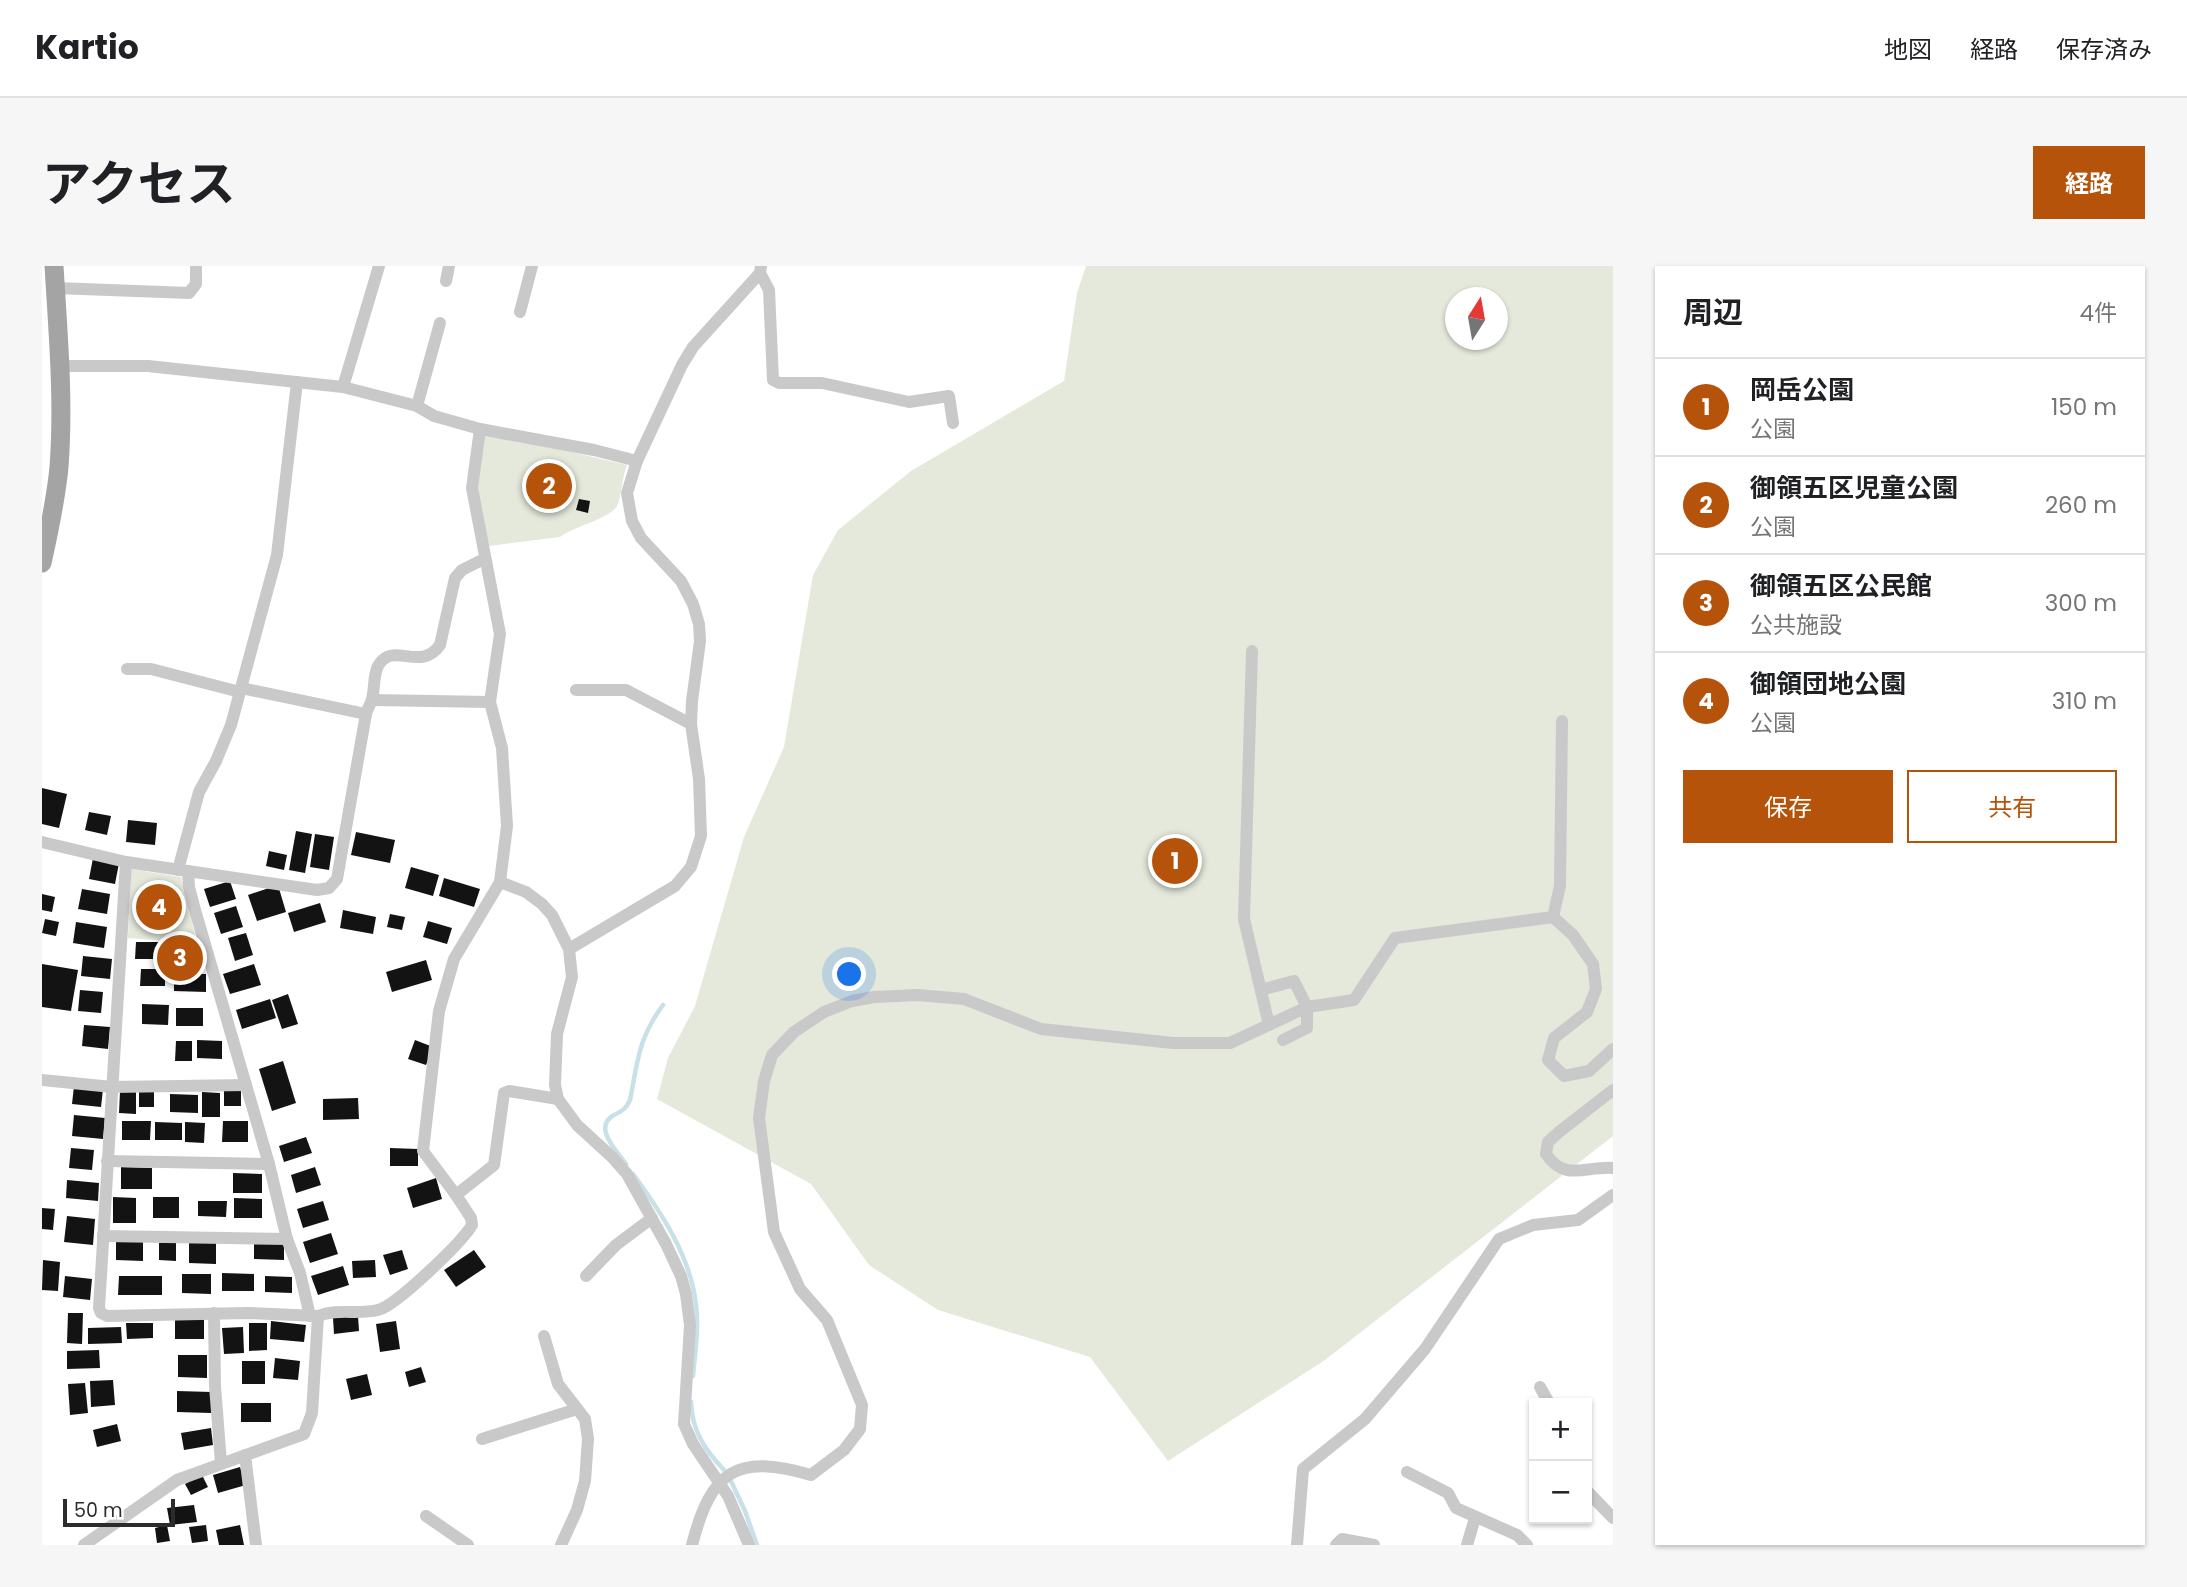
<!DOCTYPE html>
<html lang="ja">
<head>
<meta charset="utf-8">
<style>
	body { margin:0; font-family:Poppins,"Noto Sans JP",sans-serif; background:#f6f6f6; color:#202124 }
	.controls { position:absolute; right:21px; bottom:21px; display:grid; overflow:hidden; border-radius:0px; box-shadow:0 2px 5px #0004 }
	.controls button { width:63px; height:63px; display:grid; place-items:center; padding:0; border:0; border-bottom:2px solid #e0e0e0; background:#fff; color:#202124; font:35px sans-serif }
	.compass { position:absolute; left:1403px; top:21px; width:63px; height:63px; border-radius:50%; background:#fff; box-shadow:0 2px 5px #0004; rotate:11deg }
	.scale { position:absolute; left:21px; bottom:18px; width:112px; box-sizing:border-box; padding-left:7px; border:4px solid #2c2c2c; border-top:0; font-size:19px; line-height:24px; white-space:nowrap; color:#2c2c2c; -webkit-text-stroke:5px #fff; paint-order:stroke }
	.you { position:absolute; left:808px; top:709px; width:24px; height:24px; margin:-18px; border:5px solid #fff; border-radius:50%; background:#1a73e8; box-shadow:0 0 0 10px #1a73e833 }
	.badge { display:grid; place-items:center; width:46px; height:46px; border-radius:50%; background:#b45309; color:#fff; font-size:23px; font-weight:700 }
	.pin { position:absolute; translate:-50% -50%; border:4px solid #fff; box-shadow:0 2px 7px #0006 }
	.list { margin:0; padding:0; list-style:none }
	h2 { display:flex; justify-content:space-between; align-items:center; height:91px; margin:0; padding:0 28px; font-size:30px }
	h2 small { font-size:23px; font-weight:400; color:#757577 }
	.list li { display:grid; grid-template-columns:46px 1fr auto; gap:21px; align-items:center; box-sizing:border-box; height:98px; padding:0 28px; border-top:2px solid #e0e0e0 }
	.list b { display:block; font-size:26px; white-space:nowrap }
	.list p { margin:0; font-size:23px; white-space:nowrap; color:#757577 }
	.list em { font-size:23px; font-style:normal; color:#757577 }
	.actions { display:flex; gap:14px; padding:21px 28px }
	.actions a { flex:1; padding:16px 0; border:2px solid #b45309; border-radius:0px; text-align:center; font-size:24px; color:#b45309 }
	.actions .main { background:#b45309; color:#fff }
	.map { position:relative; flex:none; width:1571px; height:1279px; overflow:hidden; border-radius:0px }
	header { display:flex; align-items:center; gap:42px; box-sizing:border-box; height:98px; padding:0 35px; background:#fff; border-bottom:2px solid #e0e0e0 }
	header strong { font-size:33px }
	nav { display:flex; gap:38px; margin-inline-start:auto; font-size:24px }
	.intro { display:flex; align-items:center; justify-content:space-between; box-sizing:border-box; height:168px; padding:0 42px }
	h1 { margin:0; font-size:49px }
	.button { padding:18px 32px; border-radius:0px; background:#b45309; color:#fff; font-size:24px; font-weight:700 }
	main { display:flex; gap:42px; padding:0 42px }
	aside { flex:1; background:#fff; border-radius:0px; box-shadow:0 2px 5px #0004 }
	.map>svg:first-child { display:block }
	.green { fill:#e4e9db; fill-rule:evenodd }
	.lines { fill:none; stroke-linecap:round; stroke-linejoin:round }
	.stream { stroke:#c8e0e7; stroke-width:4.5 }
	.building { fill:#131313 }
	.street { stroke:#c9c9c9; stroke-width:12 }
	.primary { stroke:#a4a4a4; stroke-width:19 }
</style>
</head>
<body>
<header>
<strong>Kartio</strong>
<nav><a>地図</a><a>経路</a><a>保存済み</a></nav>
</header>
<div class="intro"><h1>アクセス</h1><a class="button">経路</a></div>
<main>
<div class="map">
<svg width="1571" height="1279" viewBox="0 0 1571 1279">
	<rect width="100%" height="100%" fill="#fff"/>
	<g class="green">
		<path d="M1044,0H1571V870L1283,1094L1126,1195L1048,1091L896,1044L827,999L769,918L615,833L626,792L653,740L702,571L742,481L771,309L796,264L869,205L1022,115L1035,27ZM1414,32H1456V74H1414Z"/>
		<path d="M442,170L508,181L585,199C580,212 580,225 576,238C571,252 532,260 518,271L447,280L436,228V204Z"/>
		<path d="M89,603L139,611L155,677L86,672Z"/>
	</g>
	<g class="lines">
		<g class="stream">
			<path d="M584,898C575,885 550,861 572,849C580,845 584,843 588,834C596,794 596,773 621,739"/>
			<path d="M591,908C619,946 649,991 654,1039C657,1063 653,1087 651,1110"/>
			<path d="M649,1136C650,1165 663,1184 682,1204"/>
			<path d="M688,1213L703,1245L715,1279"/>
		</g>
	</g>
	<g class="building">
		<path d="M537,233L548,235L546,247L534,244Z"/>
		<path d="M0,522L25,528L17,562L0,558Z"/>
		<path d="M47,546L69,550L65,569L43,564Z"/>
		<path d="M86,554L115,557L113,579L84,576Z"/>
		<path d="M254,565L270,568L263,607L247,604Z"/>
		<path d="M314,566L353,574L348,597L309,589Z"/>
		<path d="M273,568L292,571L287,604L268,601Z"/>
		<path d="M227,585L245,589L242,604L224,600Z"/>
		<path d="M51,592L77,597L73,618L47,613Z"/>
		<path d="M369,601L397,609L391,630L363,622Z"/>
		<path d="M402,612L438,623L432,641L397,630Z"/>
		<path d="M188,615L194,633L168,641L162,623Z"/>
		<path d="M236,619L244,646L215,655L206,629Z"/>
		<path d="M40,623L68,628L65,648L36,643Z"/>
		<path d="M0,628L13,631L10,646L0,644Z"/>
		<path d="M278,637L284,656L252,666L246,647Z"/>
		<path d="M194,640L201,661L179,668L172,647Z"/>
		<path d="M301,644L334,651L331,668L298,662Z"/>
		<path d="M348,648L363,651L360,664L345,661Z"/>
		<path d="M3,653L17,656L14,670L0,667Z"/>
		<path d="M386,655L410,662L405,678L381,671Z"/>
		<path d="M34,656L65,661L62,682L31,677Z"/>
		<path d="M204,667L211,689L193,695L186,672Z"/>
		<path d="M94,676H123V693H93Z"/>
		<path d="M126,677H141V691L161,692L160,706H126Z"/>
		<path d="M41,690L70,693L68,713L39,710Z"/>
		<path d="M384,694L390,714L350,726L344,706Z"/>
		<path d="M0,698L36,704L29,745L0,741Z"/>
		<path d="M212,698L219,719L188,728L181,708Z"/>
		<path d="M99,703H123V720H98Z"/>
		<path d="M132,708H164V726L132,725Z"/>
		<path d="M38,724L61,726L59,747L36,745Z"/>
		<path d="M246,728L256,758L240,763L230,734Z"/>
		<path d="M228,733L234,752L200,763L194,744Z"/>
		<path d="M100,738L127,739L126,759L100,758Z"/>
		<rect x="134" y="742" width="27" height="18"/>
		<path d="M42,759L68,761L66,783L40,780Z"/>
		<path d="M155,774L180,775V793L155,792Z"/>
		<path d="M373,774L391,781L384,799L366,793Z"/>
		<path d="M134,775H150V795H133Z"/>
		<path d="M241,795L254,837L230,845L217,803Z"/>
		<path d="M32,820L61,823L59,841L30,838Z"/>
		<path d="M78,825H94V848L77,847Z"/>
		<rect x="97" y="825" width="15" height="16"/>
		<rect x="182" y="825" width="17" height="15"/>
		<path d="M160,826L178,827V851H160Z"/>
		<path d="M128,828L156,829V847L128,846Z"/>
		<path d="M316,832L317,853L281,854V833Z"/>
		<path d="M32,849L63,852L61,873L30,870Z"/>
		<path d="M80,855H109L108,874H80Z"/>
		<path d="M181,855H206V876H180Z"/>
		<path d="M113,856L140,857V874H113Z"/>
		<path d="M143,856L163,857L162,877L143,876Z"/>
		<path d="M264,871L270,887L242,896L237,880Z"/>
		<path d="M29,882L52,884L50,904L27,902Z"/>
		<path d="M348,882L376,883V900H348Z"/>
		<path d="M79,901L110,902V923H79Z"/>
		<path d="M273,901L279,919L254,927L249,909Z"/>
		<path d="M191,907L220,908V927H191Z"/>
		<path d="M394,912L400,933L371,942L365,922Z"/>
		<path d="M25,914L57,917L56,935L24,932Z"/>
		<path d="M71,931L94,932V957H71Z"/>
		<rect x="111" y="931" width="26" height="21"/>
		<path d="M192,932L220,933V952H192Z"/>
		<path d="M156,935H185L184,951L156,950Z"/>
		<path d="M281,935L287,954L261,962L255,943Z"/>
		<path d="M0,942L13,943L11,964L0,963Z"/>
		<path d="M25,950L53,953L51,979L22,976Z"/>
		<path d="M289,967L296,988L268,997L261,976Z"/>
		<path d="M74,974H101V995L74,994Z"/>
		<path d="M147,975H174V998L147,997Z"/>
		<path d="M212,975H242V994L212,993Z"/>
		<path d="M117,977H134V995L117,994Z"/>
		<path d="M360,984L366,1003L348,1009L341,989Z"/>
		<path d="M432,984L444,1001L414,1021L402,1004Z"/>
		<path d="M1,994L18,996L16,1025L0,1024Z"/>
		<path d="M333,994L334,1011L311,1012L310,995Z"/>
		<path d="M301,1000L307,1019L276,1029L269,1010Z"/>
		<path d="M180,1007L212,1008V1025H180Z"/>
		<path d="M140,1008H169V1028L140,1027Z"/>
		<path d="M23,1010L50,1013L48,1034L21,1031Z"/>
		<path d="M77,1010H120V1029H76Z"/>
		<path d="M223,1010L250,1011V1027L223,1026Z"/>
		<path d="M26,1047H41L40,1078L25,1077Z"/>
		<path d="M316,1050L317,1065L292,1068L291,1052Z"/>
		<rect x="133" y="1052" width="29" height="21"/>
		<path d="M229,1055L264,1059L262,1076L228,1073Z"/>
		<path d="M354,1055L358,1083L338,1086L334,1058Z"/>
		<path d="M84,1057H111V1072L85,1073Z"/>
		<path d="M207,1057H225V1084L207,1085Z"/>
		<path d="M79,1061L80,1077L46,1078V1062Z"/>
		<path d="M201,1061L202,1087L182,1088L180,1062Z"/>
		<path d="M57,1084L58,1102L25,1103V1085Z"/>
		<path d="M136,1089H165V1112L136,1111Z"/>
		<path d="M233,1092L258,1095L256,1114L231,1112Z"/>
		<rect x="200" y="1095" width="23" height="23"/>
		<path d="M379,1101L384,1116L367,1121L363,1106Z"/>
		<path d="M325,1108L330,1129L309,1134L304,1113Z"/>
		<path d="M71,1114L73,1139L49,1141L48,1115Z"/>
		<path d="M43,1117L46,1147L28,1149L26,1118Z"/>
		<path d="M135,1125L170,1126L169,1147L135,1146Z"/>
		<rect x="199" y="1137" width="30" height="19"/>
		<path d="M75,1158L79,1175L55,1181L51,1164Z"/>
		<path d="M169,1162L171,1179L142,1184L139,1167Z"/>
		<path d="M198,1201L204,1219L176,1227L171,1209Z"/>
		<path d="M160,1209L166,1221L149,1229L143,1218Z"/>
		<path d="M152,1239L155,1256L128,1259L125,1242Z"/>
		<path d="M125,1259L128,1275L115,1277L113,1262Z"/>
		<path d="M164,1259L166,1275L150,1277L147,1261Z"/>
		<path d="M198,1259L202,1279H177L174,1264Z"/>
	</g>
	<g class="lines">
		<g class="street">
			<path d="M719,0L718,7L727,24L731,114L737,117H780L867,136L907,130L911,157"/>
			<path d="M404,15L407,0"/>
			<path d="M14,22L147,27L154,18V0"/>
			<path d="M478,46L490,0"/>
			<path d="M18,100H106L301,121L375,140L392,150L438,163L430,222L458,368L448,436L460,482L465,560L458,616L412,693L397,745L381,885L414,929"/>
			<path d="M301,121L337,0"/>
			<path d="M375,140L398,57"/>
			<path d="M438,163L552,184L595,195"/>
			<path d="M1210,385L1202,653L1227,759"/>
			<path d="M85,403H109L198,426"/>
			<path d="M199,422L324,448"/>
			<path d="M534,424H584L649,458"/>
			<path d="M330,434L448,436"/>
			<path d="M0,576L84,596L275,624L287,622L295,613L324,448C325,443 329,438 330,433C333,422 331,410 336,400C350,374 378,407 398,379L413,312L420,304L442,293"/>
			<path d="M84,596L57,1042L59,1047L65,1050L206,1047L276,1050"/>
			<path d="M136,604L157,526L174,495L189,459L235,289L255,116"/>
			<path d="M146,605L147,621L153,644L227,898L245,973L258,1007L268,1050"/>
			<path d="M458,616L484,626L500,638L510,649L527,683L530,711L515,768L513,819L516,833L535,859L570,891L585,908L624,978L639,1010L644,1028L648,1059L642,1158L651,1178L686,1230L707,1279"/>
			<path d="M1511,651L1531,669L1551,698L1554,723L1545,746L1512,772L1506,794L1522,810L1547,805L1571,783"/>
			<path d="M527,683L633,620L649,601L659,570L657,513L649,458L650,435L658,375L657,358L651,338L639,315L599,272L590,255L585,227L595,195L640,99L651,81L718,7"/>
			<path d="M1219,724L1252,715L1265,741V762L1241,774"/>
			<path d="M0,814L70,821L204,819"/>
			<path d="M1571,824L1517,866L1506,876L1504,888C1523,916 1543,900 1571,902"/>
			<path d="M65,895L227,898"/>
			<path d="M61,970L245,973"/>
			<path d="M544,1010L574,979L610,952"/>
			<path d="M172,1047L173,1120L179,1197"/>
			<path d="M502,1070L516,1118L543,1153L546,1173L543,1215L535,1244L519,1279"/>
			<path d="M1498,1121L1507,1137"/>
			<path d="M440,1173L535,1143"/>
			<path d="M203,1189L214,1279"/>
			<path d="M1365,1206L1406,1227L1414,1242L1475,1269L1485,1279"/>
			<path d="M1545,1225L1571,1252"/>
			<path d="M384,1250L426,1279"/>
			<path d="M42,1279L135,1214L262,1168L270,1147L276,1050C295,1042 316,1049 336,1044C355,1039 420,976 430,959L429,952L414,929L452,899L462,827L467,825L516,833"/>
			<path d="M650,1279C669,1205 694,1187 769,1209L802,1184L818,1163L820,1139L785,1054L758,1023L732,966L717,852L722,815L730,789L752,766L782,746L810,735L832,731L876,729L922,733L999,763L1131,777H1188L1265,741L1312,734L1353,672L1511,651L1518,620L1520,455"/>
			<path d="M1255,1279L1261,1203L1323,1153L1383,1083L1457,973L1491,959L1536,954L1571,929"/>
			<path d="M1294,1279L1300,1273L1332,1279"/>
			<path d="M1425,1279L1433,1252"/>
		</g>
		<path class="primary" d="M0,297C7,265 14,234 17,201C22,134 16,67 12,0"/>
	</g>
</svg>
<div class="controls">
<button>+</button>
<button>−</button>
</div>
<svg class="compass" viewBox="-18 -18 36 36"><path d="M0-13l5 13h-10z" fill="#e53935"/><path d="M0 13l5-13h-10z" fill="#757577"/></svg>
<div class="scale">50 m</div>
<div class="you"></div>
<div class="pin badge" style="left:1133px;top:595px">1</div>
<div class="pin badge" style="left:507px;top:220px">2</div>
<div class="pin badge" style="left:138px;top:692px">3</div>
<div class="pin badge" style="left:117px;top:641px">4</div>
</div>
<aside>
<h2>周辺<small>4件</small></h2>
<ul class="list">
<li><span class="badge">1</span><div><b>岡岳公園</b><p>公園</p></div><em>150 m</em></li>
<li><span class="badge">2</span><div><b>御領五区児童公園</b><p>公園</p></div><em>260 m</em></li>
<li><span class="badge">3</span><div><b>御領五区公民館</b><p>公共施設</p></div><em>300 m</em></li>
<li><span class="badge">4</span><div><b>御領団地公園</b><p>公園</p></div><em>310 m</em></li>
</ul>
<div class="actions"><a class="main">保存</a><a>共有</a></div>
</aside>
</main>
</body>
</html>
